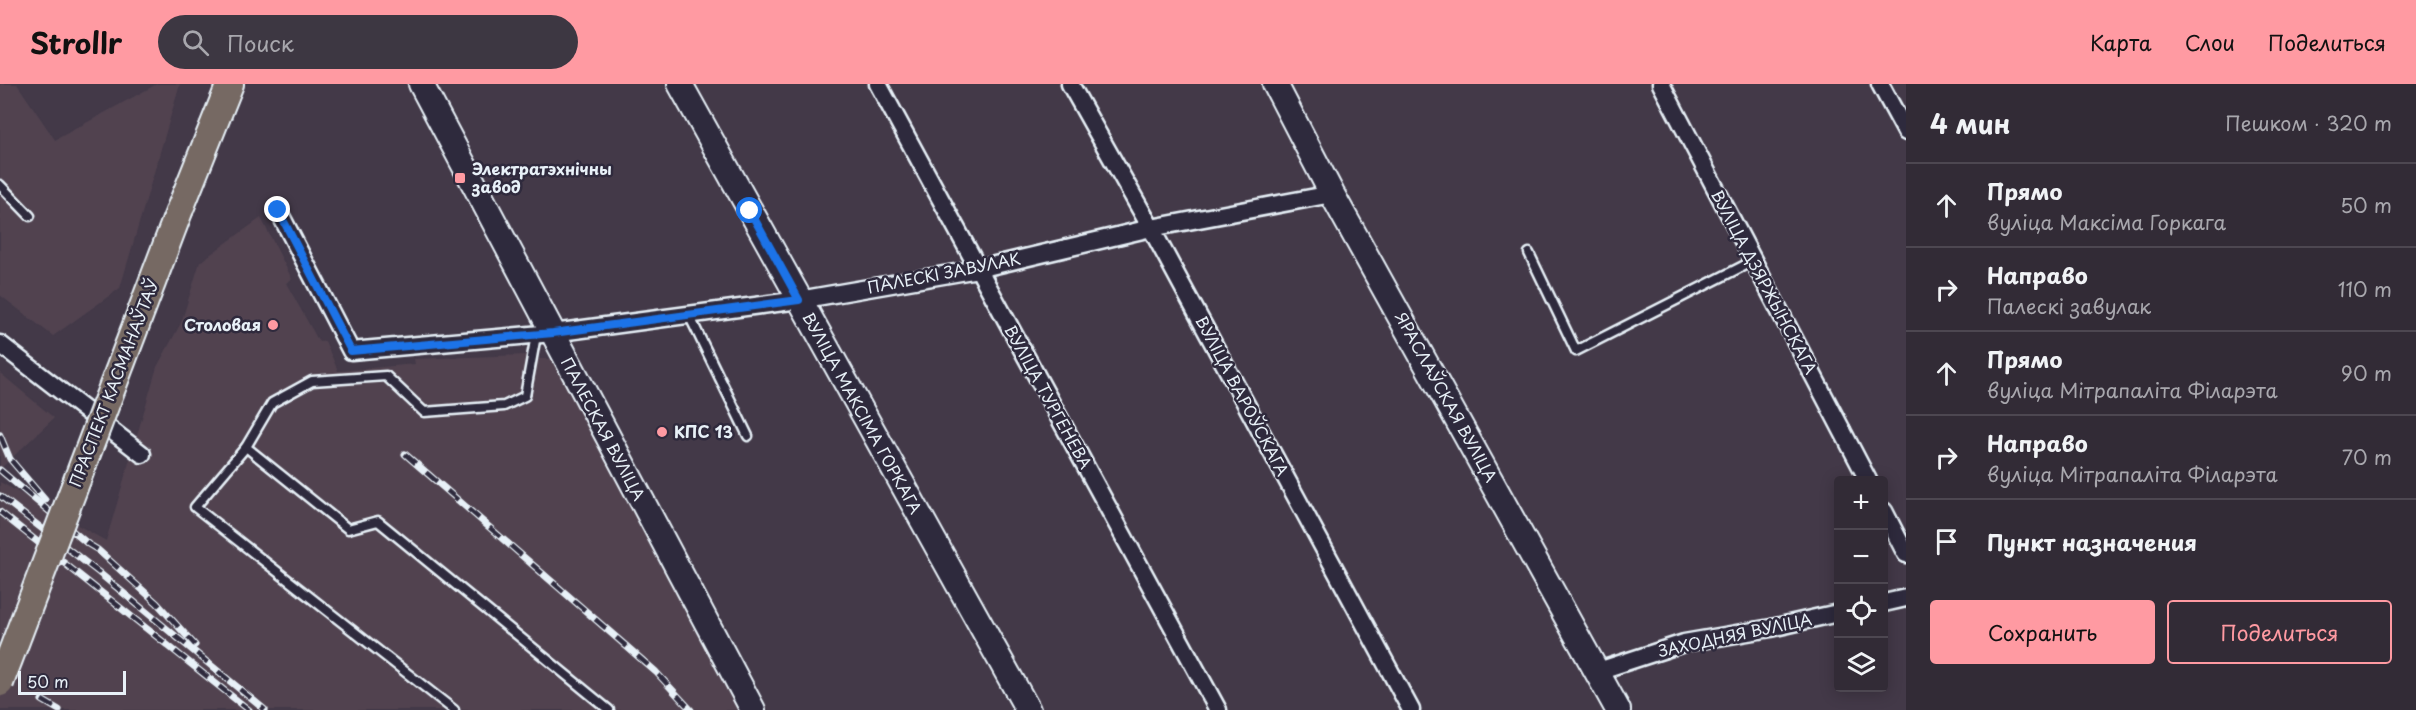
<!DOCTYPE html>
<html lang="ru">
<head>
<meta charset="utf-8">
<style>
	body { margin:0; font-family:"Playpen Sans",sans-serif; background:#3d3742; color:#f1f3f6 }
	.controls { position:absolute; right:18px; bottom:18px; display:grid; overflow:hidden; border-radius:6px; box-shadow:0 3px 15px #0003 }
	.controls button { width:54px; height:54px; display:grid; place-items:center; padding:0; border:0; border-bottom:2px solid #4d4751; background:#322b36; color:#f1f3f6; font:30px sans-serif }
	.scale { position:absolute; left:18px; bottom:15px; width:108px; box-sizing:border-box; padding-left:6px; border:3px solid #e8f1f8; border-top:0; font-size:16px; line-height:21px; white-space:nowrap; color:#e8f1f8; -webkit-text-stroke:4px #2f2a3d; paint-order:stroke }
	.stop { position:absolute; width:18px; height:18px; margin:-14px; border:4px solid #1a73e8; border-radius:50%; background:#fff }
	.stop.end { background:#1a73e8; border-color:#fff; box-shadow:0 2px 6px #0008 }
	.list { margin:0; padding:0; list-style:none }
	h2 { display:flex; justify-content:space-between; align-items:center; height:78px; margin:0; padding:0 24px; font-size:26px }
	h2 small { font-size:20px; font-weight:400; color:#a8a7ad }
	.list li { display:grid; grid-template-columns:39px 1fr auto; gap:18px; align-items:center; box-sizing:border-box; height:84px; padding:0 24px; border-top:2px solid #4d4751 }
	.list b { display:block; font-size:22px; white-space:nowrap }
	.list p { margin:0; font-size:20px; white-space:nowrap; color:#a8a7ad }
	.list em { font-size:20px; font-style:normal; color:#a8a7ad }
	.actions { display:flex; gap:12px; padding:18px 24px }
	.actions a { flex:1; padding:14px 0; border:2px solid #ff9aa2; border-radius:6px; text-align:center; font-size:21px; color:#ff9aa2 }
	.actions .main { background:#ff9aa2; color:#111 }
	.icon { flex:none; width:33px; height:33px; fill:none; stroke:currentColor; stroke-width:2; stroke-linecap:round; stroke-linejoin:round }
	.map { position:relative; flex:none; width:1906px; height:626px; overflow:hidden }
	header { display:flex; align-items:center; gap:36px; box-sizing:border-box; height:84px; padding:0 30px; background:#ff9aa2; color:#111 }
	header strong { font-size:28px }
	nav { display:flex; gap:33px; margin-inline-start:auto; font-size:21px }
	.search { width:420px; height:54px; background:#3d3742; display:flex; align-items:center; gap:15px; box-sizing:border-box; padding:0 21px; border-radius:33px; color:#a8a7ad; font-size:22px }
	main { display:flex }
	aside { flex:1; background:#322b36 }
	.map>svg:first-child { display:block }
	.built { fill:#514350 }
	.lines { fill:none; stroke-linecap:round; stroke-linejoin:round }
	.lane-casing { stroke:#e8f1f8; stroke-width:13 }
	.street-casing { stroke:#e8f1f8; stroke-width:21 }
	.secondary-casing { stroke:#e8f1f8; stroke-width:28 }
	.primary-casing { stroke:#e8f1f8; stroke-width:30 }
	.lane { stroke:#2f2a3d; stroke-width:8 }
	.street { stroke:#2f2a3d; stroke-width:16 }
	.secondary { stroke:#2f2a3d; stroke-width:24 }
	.primary { stroke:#766964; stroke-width:26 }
	.rail-casing { stroke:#e8f1f8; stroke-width:7 }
	.rail { stroke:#2f2a3d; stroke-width:4.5; stroke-dasharray:14; stroke-linecap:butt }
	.primary-bridge-casing { stroke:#e8f1f8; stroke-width:30; stroke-linecap:butt }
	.primary-bridge { stroke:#766964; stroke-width:26 }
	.route { stroke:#1a73e8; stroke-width:8 }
	.poi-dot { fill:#ff9aa2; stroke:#2f2a3d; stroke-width:2 }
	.labels { text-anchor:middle; stroke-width:5; stroke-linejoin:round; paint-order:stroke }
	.poi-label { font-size:16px; font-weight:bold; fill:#e8f1f8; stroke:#2f2a3d; text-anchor:start }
	.street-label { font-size:16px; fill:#e8f1f8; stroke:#2f2a3d }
</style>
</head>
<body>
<header>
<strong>Strollr</strong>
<div class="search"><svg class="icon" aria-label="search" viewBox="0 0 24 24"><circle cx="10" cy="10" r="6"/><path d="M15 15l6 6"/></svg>Поиск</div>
<nav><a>Карта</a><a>Слои</a><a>Поделиться</a></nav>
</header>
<main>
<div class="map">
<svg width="1906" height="626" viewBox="0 0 1906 626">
	<rect width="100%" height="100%" fill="#433948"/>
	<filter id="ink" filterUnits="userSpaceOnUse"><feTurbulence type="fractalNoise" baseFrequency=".0167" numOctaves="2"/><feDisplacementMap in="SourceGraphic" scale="12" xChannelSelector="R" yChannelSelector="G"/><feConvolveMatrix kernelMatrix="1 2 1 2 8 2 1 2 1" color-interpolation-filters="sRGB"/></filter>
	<g filter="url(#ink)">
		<g class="built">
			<path d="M0,0H17L55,56L157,0H180L120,204L53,252L0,211Z"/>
			<path d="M261,134L292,195L286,199L319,258L325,257L338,287L415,280L414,275L526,271L537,275H552L741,626H0V398L106,457L157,283L181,239L200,178Z"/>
			<path d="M0,289L54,334L0,385Z"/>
		</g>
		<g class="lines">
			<g class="lane-casing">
				<g id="lane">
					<path d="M0,101L30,132"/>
					<path d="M1529,169L1576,267L1753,177"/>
					<path d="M689,231L748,352"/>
					<path d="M536,251L525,312L504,322L424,328L386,292L312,297L272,319L246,363L348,445L378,437L609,626"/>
					<path d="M246,363L195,423L454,626"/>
				</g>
			</g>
			<g class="street-casing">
				<g id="street">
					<path d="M878,0L1218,626"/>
					<path d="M1070,0L1151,144L1411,626"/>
					<path d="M1661,0L1868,396"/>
					<path d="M1880,0L1906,48"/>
					<path d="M278,126L351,267L553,249L799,216L978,185L1151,144L1332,110"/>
					<path d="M0,260L142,370"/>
					<path d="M1884,427L1906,470"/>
					<path d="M1884,519L1906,514"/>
					<path d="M1598,587L1684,559L1771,544L1838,529"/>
				</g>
			</g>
			<g class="secondary-casing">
				<g id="secondary">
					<path d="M421,0L753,626"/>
					<path d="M680,0L1028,626"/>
					<path d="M1275,0L1332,110L1618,626"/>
				</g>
			</g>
			<g class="primary-casing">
				<path id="primary" d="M180,125L230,0"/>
			</g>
			<use href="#lane" class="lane"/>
			<use href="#street" class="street"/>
			<use href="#secondary" class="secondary"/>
			<use href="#primary" class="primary"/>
			<g class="rail-casing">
				<g id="rail">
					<path d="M0,351L10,375L45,416"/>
					<path d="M405,370L656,588L691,626"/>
					<path d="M0,386L88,460L98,466L157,519L195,561"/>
					<path d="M0,412L98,488L265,626"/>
					<path d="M0,428L249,626"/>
					<path d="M42,616L59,626"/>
				</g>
			</g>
			<use href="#rail" class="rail"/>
			<g class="primary-bridge-casing">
				<path id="primary-bridge" d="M0,599L180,125"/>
			</g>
			<use href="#primary-bridge" class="primary-bridge"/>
		</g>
	</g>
	<g class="lines" filter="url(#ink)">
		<path class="route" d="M278,126L351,267L553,249L799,216L750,127"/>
	</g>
	<g class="poi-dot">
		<rect x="454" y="88" width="12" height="12" rx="3"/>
		<circle cx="273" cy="241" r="6"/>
		<circle cx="662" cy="348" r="6"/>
	</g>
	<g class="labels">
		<g class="poi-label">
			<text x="472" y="91">Электратэхнічны<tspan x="472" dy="18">завод</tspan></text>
			<text x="261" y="247" text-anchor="end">Столовая</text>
			<text x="674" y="354">КПС 13</text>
		</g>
		<g class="street-label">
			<text transform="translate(944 189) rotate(-11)" y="6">ПАЛЕСКІ ЗАВУЛАК</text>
			<text transform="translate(1764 198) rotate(62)" y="6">ВУЛІЦА ДЗЯРЖЫНСКАГА</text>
			<text transform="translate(114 299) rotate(-69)" y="6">ПРАСПЕКТ КАСМАНАЎТАЎ</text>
			<text transform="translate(1242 312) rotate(62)" y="6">ВУЛІЦА ВАРОЎСКАГА</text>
			<text transform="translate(1048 313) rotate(61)" y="6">ВУЛІЦА ТУРГЕНЕВА</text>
			<text transform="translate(1446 313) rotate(61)" y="6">ЯРАСЛАЎСКАЯ ВУЛІЦА</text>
			<text transform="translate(862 329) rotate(61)" y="6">ВУЛІЦА МАКСІМА ГОРКАГА</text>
			<text transform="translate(603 345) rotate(62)" y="6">ПАЛЕСКАЯ ВУЛІЦА</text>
			<text transform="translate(1735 551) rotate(-12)" y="6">ЗАХОДНЯЯ ВУЛІЦА</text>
		</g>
	</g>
</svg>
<div class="controls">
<button>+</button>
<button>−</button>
<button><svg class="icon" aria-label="locate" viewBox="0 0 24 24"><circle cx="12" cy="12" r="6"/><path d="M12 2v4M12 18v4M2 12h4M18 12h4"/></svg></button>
<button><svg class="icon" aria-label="layers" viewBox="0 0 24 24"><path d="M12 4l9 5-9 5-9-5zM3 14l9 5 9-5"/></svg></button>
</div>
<div class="scale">50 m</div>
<div class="stop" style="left:750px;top:127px"></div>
<div class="stop end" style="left:278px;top:126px"></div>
</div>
<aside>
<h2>4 мин<small>Пешком · 320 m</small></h2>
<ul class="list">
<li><svg class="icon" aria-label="ahead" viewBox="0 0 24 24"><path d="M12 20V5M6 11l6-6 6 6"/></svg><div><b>Прямо</b><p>вуліца Максіма Горкага</p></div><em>50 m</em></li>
<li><svg class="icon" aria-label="right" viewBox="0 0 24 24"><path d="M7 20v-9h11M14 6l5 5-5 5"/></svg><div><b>Направо</b><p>Палескі завулак</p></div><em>110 m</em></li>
<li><svg class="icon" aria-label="ahead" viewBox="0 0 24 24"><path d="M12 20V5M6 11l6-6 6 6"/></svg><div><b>Прямо</b><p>вуліца Мітрапаліта Філарэта</p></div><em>90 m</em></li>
<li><svg class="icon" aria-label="right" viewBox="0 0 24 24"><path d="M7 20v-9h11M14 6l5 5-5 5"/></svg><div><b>Направо</b><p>вуліца Мітрапаліта Філарэта</p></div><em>70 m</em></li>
<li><svg class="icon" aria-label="arrive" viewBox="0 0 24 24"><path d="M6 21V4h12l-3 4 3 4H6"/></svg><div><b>Пункт назначения</b></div></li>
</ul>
<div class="actions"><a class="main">Сохранить</a><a>Поделиться</a></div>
</aside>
</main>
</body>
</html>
